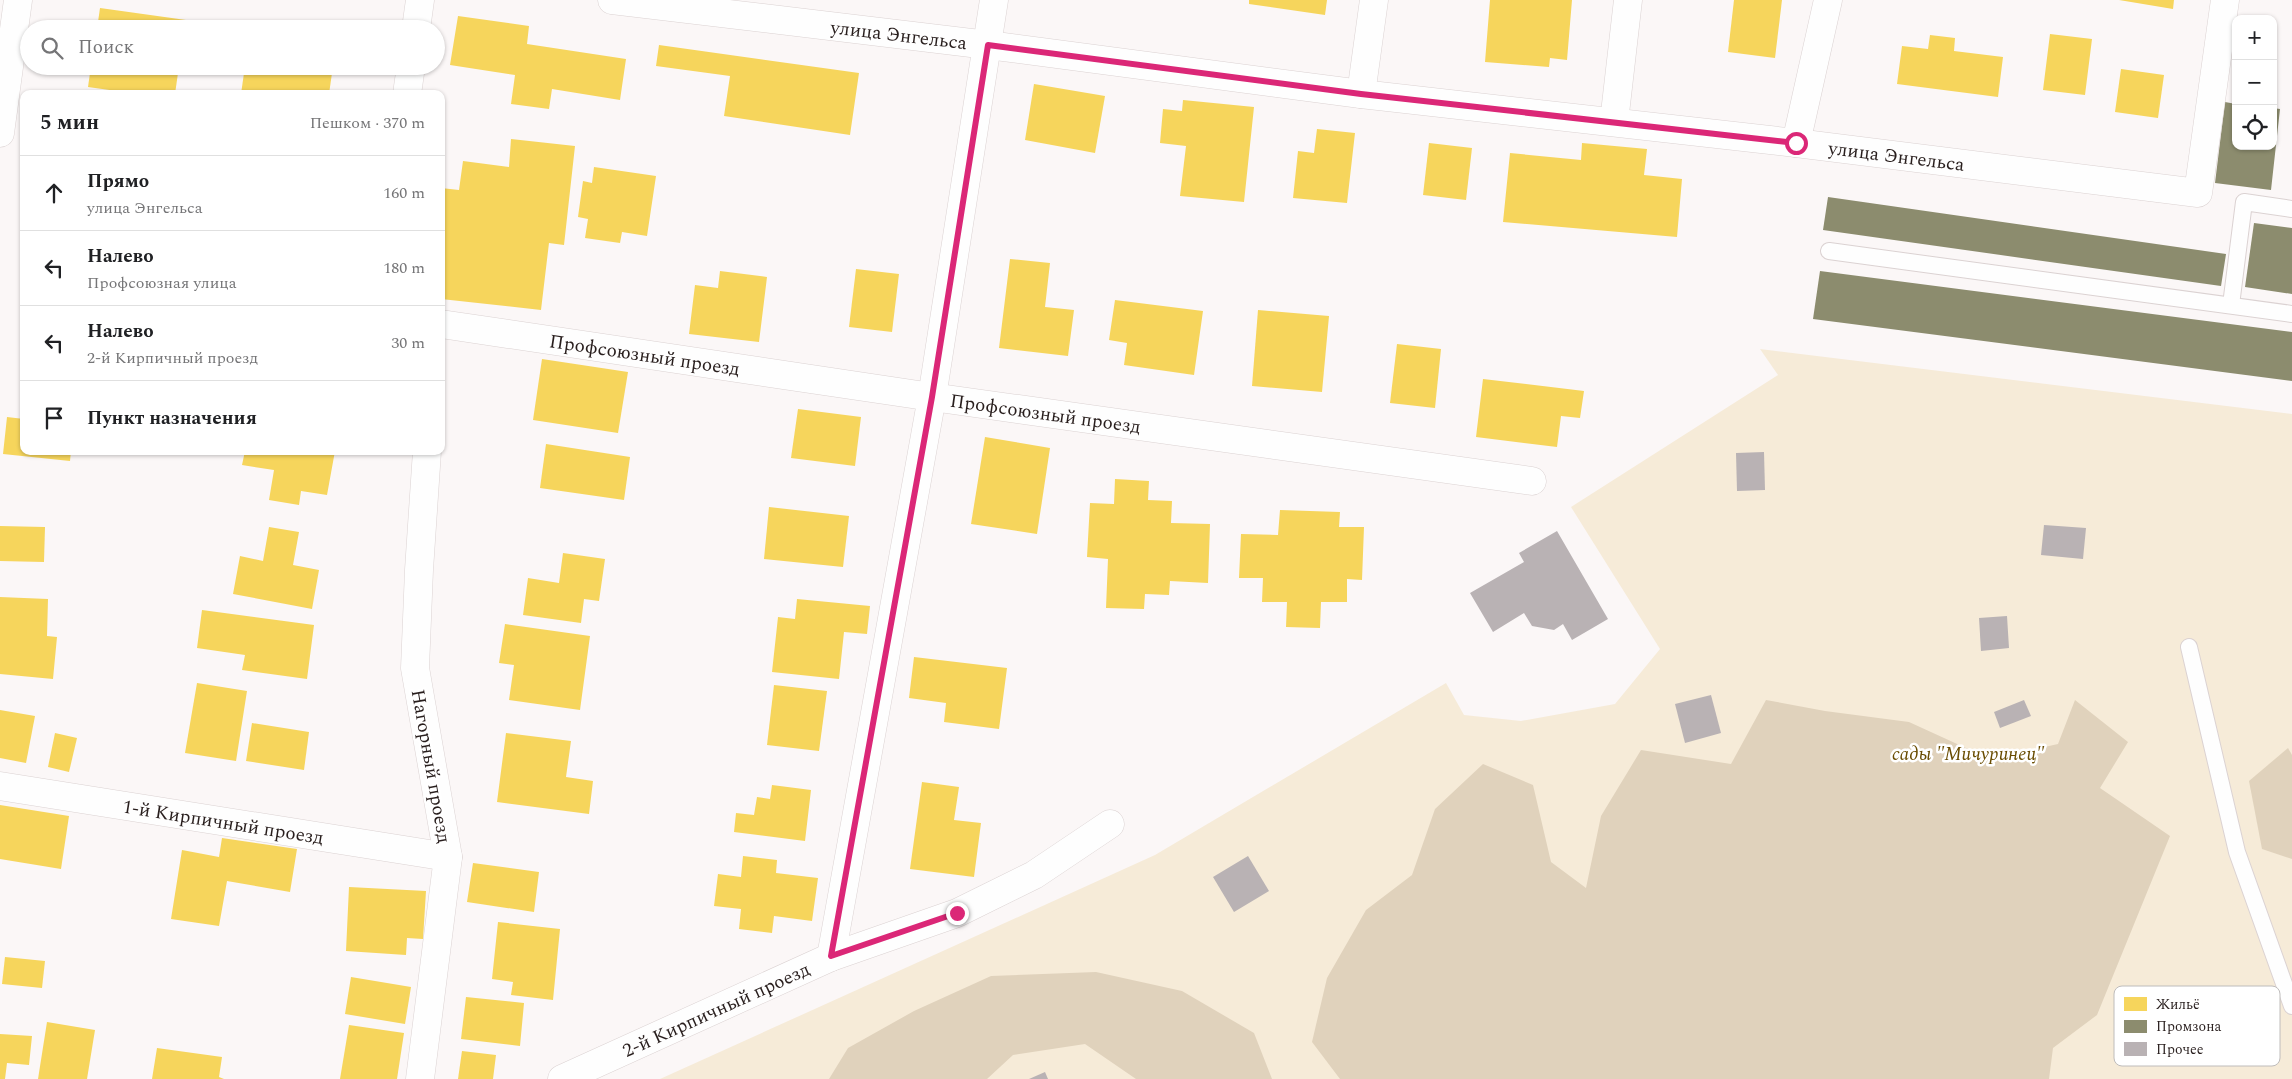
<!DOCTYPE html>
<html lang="ru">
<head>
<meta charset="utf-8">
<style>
	body { margin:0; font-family:Spectral,serif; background:#f2f2f2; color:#202124 }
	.controls { position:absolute; right:15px; top:15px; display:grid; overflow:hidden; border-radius:10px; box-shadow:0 1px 4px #0004 }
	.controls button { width:45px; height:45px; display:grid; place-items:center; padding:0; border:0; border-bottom:1px solid #e0e0e0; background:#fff; color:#202124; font:25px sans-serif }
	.stop { position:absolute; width:15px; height:15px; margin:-11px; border:4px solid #db2777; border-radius:50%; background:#fff }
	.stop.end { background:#db2777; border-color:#fff; box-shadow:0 1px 5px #0008 }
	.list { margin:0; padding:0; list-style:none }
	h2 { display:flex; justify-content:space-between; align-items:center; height:65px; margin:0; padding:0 20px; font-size:21px }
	h2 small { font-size:16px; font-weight:400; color:#757577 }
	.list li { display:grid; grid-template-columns:32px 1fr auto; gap:15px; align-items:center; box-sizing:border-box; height:75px; padding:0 20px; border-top:1px solid #e0e0e0 }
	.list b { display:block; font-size:19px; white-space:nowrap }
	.list p { margin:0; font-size:16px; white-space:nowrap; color:#757577 }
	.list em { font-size:16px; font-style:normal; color:#757577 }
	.icon { flex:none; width:28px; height:28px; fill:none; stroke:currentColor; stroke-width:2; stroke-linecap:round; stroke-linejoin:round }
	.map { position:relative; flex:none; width:2292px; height:1079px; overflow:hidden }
	.search { position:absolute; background:#fff; box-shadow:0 1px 4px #0004; left:20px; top:20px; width:425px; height:55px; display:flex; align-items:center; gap:12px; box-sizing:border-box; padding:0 18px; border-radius:28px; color:#757577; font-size:19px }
	.panel { position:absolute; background:#fff; box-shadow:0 1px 4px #0004; left:20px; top:90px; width:425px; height:365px; border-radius:10px }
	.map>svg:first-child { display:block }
	.green { fill:#f6ebd8 }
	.forest { fill:#e0d2bc }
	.homes { fill:#f6d55c }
	.industry { fill:#8c8c6e }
	.building { fill:#b9b2b4 }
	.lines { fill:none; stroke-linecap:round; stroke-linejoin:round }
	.lane-casing { stroke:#dbd2d2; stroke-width:18 }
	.street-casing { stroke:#dbd2d2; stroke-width:29 }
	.secondary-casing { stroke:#dbd2d2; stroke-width:29 }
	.lane { stroke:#fefefe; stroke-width:16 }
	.street { stroke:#fefefe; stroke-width:28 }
	.secondary { stroke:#fefefe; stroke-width:28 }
	.route { stroke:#db2777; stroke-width:6 }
	.labels { text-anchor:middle; stroke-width:5; stroke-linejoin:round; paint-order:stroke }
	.street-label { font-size:19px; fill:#281e1d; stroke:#fff }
	.park-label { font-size:19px; font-style:italic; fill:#694c00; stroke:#fff }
	.key { fill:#fff; stroke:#bebcbb; stroke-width:1 }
	.key-label { font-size:14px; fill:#281e1d }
</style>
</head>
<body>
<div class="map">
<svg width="2292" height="1079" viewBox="0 0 2292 1079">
	<rect width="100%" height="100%" fill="#fbf7f7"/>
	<path class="green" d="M1760,349L2292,414V1079H660L1155,855L1446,683L1464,715L1521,721L1615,704L1660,649L1571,507L1778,375Z"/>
	<g class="forest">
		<path d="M1766,700L1825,711L1909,722L1990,759L2058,744L2075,700L2128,742L2100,788L2170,836L2097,1015L2053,1048L2049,1079H1340L1312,1042L1327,978L1366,910L1412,875L1435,809L1483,764L1533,785L1551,862L1586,888L1601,816L1641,750L1731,764Z"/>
		<path d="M2288,748L2292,755V859L2262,849L2249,781Z"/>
		<path d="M1096,972L1182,991L1254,1033L1272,1079H1136L1085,1044L1013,1055L987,1079H829L848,1048L914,1011L991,976Z"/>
	</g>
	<g class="homes">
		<path d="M1249,0H1327L1325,15L1249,4Z"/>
		<path d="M1490,0H1572L1567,60L1550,58L1549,67L1485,62Z"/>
		<path d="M1734,0H1782L1775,58L1728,52Z"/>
		<path d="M2119,0H2174L2173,9Z"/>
		<path d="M100,8L186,20L185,29H97Z"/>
		<path d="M458,16L529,26L527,44L626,59L620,100L552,89L549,109L511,104L515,75L450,65Z"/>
		<path d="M2050,34L2092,39L2085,95L2043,90Z"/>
		<path d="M1930,35L1955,38L1954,51L2003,57L1998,97L1897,84L1902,46L1928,49Z"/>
		<path d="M659,45L859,73L850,135L724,116L730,76L656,66Z"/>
		<path d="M91,66H179L175,94H138L88,87Z"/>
		<path d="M245,66H333L329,94H241Z"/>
		<path d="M2121,69L2164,75L2158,118L2115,112Z"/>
		<path d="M1034,84L1105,96L1095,153L1025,140Z"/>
		<path d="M1183,100L1254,107L1244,202L1180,196L1186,146L1160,143L1163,109L1182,111Z"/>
		<path d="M1317,129L1355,133L1347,203L1293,198L1298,151L1314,153Z"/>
		<path d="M511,139L575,146L564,245L549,243L541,310L441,299V188L459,190L463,161L509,167Z"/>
		<path d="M1429,143L1472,148L1466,200L1423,195Z"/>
		<path d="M1582,143L1647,149L1644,175L1682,179L1677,237L1503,222L1510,153L1581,160Z"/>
		<path d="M594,167L656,176L647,236L622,232L620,243L585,238L588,219L578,217L583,181L592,183Z"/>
		<path d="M1010,259L1050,263L1045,307L1074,310L1068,356L999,348Z"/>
		<path d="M856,269L899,274L892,332L849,327Z"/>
		<path d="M720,271L767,277L759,342L689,334L695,285L718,288Z"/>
		<path d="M1115,300L1203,311L1194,375L1124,365L1127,343L1109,340Z"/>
		<path d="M1258,310L1329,316L1322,392L1252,386Z"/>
		<path d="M1397,344L1441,349L1435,408L1390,403Z"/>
		<path d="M542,359L628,372L618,433L533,420Z"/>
		<path d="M1483,379L1584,391L1580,418L1561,416L1557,447L1476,437Z"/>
		<path d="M798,409L861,417L855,466L791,458Z"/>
		<path d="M7,417L24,419V451H71L70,461L3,454Z"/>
		<path d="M985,437L1050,448L1037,534L971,524Z"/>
		<path d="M546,444L630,457L624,500L540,488Z"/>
		<path d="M245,451H335L327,495L301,491L299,505L269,500L274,470L242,465Z"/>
		<path d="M1115,479L1149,481L1148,500L1172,501L1171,523L1210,524L1208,583L1170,581L1169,595L1145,594L1144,609L1106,608L1108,559L1087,557L1090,503L1114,504Z"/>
		<path d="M769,507L849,516L843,567L764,559Z"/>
		<path d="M1280,510L1340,512L1339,527H1364L1362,580L1347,579V602H1321L1320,628L1286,627L1287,602H1262L1263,578H1239L1241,534L1278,535Z"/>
		<path d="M0,526L45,527L44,562L0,561Z"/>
		<path d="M269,527L299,532L293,565L319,570L312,609L233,594L240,556L263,561Z"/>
		<path d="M563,553L605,559L599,601L584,599L581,623L523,615L528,578L559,583Z"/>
		<path d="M0,597L48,599L47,636L57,637L53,679L0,674Z"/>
		<path d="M797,599L870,606L867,634L844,632L839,679L772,672L778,617L795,619Z"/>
		<path d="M202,610L314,625L307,679L242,670L245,655L197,648Z"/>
		<path d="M505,624L590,636L580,710L509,700L514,665L499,663Z"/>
		<path d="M914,657L1007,668L999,729L944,722L946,703L909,698Z"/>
		<path d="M197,683L247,691L236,761L185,753Z"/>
		<path d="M774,685L827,691L819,751L767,745Z"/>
		<path d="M0,710L35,716L26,763L0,758Z"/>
		<path d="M252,723L309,732L304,770L246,761Z"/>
		<path d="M55,733L77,738L69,772L48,767Z"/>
		<path d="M506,733L571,741L566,777L593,781L589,814L497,802Z"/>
		<path d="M922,782L959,787L954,820L981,823L974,877L910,869Z"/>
		<path d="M772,785L811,790L805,841L734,832L736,813L754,815L757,797L770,799Z"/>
		<path d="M0,805L69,816L61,869L0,859Z"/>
		<path d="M222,838L297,849L290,892L227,881L219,926L171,919L182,850L219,857Z"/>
		<path d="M743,856L777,860L776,873L818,878L812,921L774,916L772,933L739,929L741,909L714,906L718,874L741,877Z"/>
		<path d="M473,863L539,872L534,912L467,902Z"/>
		<path d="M349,887L426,891L423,939L407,938L406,955L346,951Z"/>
		<path d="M498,922L560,929L553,1000L511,995L513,982L492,979Z"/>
		<path d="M5,957L45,961L42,988L2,984Z"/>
		<path d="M351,977L411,987L405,1024L345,1014Z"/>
		<path d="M466,997L524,1003L520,1046L461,1039Z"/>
		<path d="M47,1022L95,1030L87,1079H38Z"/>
		<path d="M349,1025L404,1033L397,1079H340Z"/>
		<path d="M0,1034L32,1036L29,1065L7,1063L5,1079H0Z"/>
		<path d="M157,1048L222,1057L219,1077L224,1079H152Z"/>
		<path d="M462,1051L496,1055L493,1079H458Z"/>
	</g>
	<g class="industry">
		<path d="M2225,102L2236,104V146H2273V108L2280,109L2271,190L2215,183Z"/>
		<path d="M1828,197L2226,254L2221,286L1823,230Z"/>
		<path d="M2254,223L2292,228V294L2245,287Z"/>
		<path d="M1820,271L2292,332V381L1813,319Z"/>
	</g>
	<g class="building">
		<path d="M1764,452L1765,490L1737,491L1736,453Z"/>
		<path d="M2044,525L2086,528L2083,559L2041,555Z"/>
		<path d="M1557,531L1608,619L1572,640L1563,624L1554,630L1532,626L1524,613L1493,632L1470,593L1524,562L1519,553Z"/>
		<path d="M2007,616L2009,648L1981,651L1979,618Z"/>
		<path d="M1711,695L1721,733L1685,743L1675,704Z"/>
		<path d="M2024,700L2031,716L2000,728L1994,712Z"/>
		<path d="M1248,856L1269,891L1234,912L1213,877Z"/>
		<path d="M1045,1072L1048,1079H1029Z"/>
	</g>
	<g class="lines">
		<g class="lane-casing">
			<g id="lane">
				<path d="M1829,251L2292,314"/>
				<path d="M2231,305L2244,202L2292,209"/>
				<path d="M2189,647L2237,852L2292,1006"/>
			</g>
		</g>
		<g class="street-casing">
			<g id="street">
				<path id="s1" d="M612,0L988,45L1361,94L1796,143L2198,193L2225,0"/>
				<path d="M416,29L420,0"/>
				<path d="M407,94L411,66"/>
				<path d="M1361,94L1374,0"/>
				<path d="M1614,122L1628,0"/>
				<path d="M1796,143L1828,0"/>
				<path id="s2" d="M441,324L932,397L1532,481"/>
				<path id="s3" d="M0,786L448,857"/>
				<path d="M831,957L932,397L994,0"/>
				<path d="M420,1079L448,857L415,668L419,570L427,451"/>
				<path id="s4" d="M562,1079L831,957L957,913L1034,875L1110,824"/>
			</g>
		</g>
		<g class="secondary-casing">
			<path id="secondary" d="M0,133L18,0"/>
		</g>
		<use href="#lane" class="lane"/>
		<use href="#street" class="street"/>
		<use href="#secondary" class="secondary"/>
	</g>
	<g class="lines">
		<path class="route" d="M957,913L831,956L932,397L988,45L1361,94L1796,143"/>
	</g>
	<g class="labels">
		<g class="street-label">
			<text dy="7" stroke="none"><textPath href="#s1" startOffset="289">улица Энгельса</textPath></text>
			<text dy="7" stroke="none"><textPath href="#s1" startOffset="1294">улица Энгельса</textPath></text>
			<text dy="7" stroke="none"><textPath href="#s2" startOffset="206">Профсоюзный проезд</textPath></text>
			<text dy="7" stroke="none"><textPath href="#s2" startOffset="611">Профсоюзный проезд</textPath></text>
			<text transform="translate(432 766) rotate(80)" y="7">Нагорный проезд</text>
			<text dy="7" stroke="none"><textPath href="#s3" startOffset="226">1-й Кирпичный проезд</textPath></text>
			<text dy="7" stroke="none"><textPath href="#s4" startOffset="169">2-й Кирпичный проезд</textPath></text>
		</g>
		<g class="park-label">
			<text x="1968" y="760">сады "Мичуринец"</text>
		</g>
	</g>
	<rect x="2114" y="986" width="166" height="80" rx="8" class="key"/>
	<rect x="2124" y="997" width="23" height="14" fill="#f6d55c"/>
	<rect x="2124" y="1020" width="23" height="13" fill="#8c8c6e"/>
	<rect x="2124" y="1042" width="23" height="14" fill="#b9b2b4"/>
	<g class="key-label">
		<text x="2156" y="1009">Жильё</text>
		<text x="2156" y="1031">Промзона</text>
		<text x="2156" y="1054">Прочее</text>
	</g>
</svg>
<div class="controls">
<button>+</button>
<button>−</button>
<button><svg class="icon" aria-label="locate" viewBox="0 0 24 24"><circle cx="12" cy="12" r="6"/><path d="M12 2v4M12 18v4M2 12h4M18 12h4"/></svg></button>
</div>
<div class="stop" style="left:1796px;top:143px"></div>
<div class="stop end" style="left:957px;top:913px"></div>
<div class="search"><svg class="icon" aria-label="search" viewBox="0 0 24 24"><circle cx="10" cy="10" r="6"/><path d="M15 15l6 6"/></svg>Поиск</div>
<section class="panel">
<h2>5 мин<small>Пешком · 370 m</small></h2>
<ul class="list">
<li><svg class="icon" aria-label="ahead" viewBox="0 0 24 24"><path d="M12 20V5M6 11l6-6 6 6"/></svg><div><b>Прямо</b><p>улица Энгельса</p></div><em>160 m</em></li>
<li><svg class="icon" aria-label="left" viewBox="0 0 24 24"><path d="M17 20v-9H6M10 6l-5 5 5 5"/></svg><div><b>Налево</b><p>Профсоюзная улица</p></div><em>180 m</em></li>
<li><svg class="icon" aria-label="left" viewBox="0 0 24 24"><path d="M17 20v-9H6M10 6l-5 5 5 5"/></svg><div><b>Налево</b><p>2-й Кирпичный проезд</p></div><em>30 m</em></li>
<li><svg class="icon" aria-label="arrive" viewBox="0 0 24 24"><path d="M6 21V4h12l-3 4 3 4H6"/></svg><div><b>Пункт назначения</b></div></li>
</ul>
</section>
</div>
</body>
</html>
